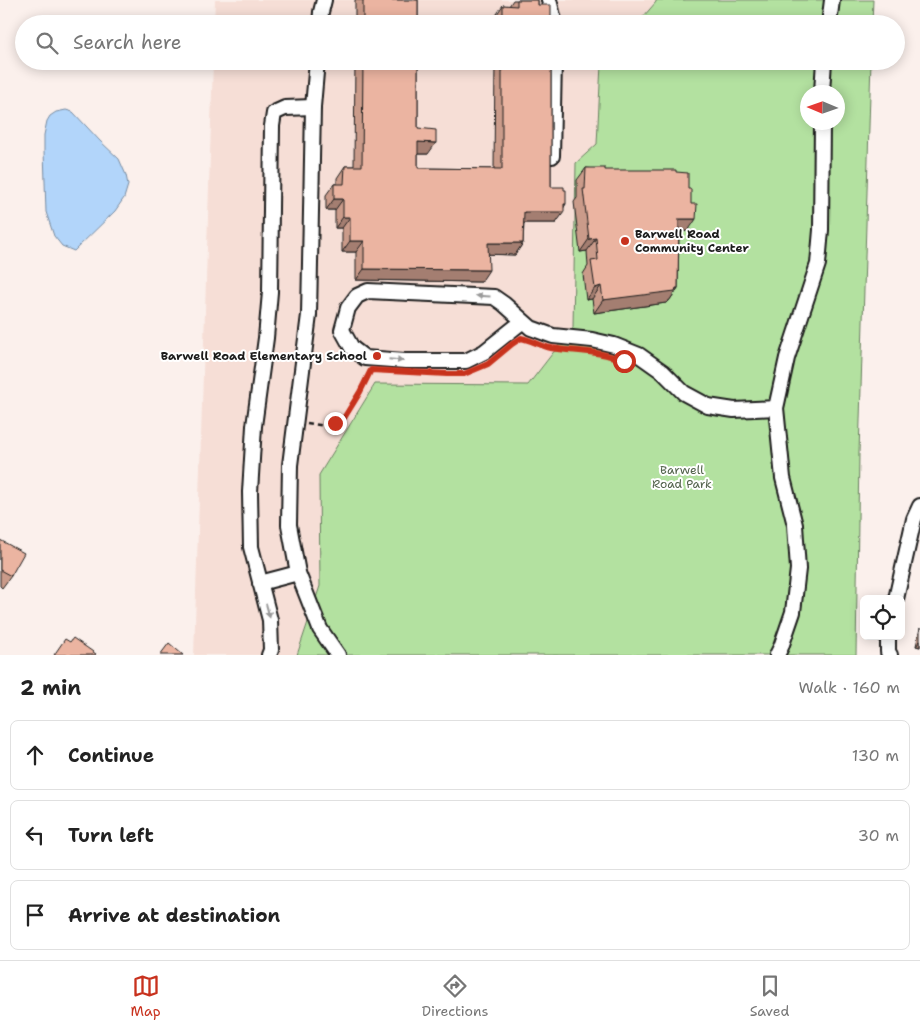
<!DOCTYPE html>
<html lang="en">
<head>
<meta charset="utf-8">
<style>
	body { margin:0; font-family:"Shantell Sans",sans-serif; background:#f6f6f6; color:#222 }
	.controls { position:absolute; right:15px; bottom:15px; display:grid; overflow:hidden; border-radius:8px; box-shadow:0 2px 12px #0003 }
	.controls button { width:45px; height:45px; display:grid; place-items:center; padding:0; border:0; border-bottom:1px solid #e0e0e0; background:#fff; color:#222; font:25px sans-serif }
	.compass { position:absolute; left:800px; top:85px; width:45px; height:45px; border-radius:50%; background:#fff; box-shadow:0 2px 12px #0003; rotate:272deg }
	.stop { position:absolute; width:15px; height:15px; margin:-11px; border:4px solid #c8321e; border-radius:50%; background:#fff }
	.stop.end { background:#c8321e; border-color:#fff; box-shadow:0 1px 5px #0008 }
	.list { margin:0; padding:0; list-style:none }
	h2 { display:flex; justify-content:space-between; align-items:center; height:65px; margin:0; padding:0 20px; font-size:21px }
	h2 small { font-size:16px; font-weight:400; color:#767676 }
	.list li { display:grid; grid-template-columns:32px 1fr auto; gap:15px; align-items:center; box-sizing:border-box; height:70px; margin:0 10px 10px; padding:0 10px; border:1px solid #e0e0e0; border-radius:8px }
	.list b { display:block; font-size:19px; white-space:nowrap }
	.list em { font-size:16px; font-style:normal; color:#767676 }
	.icon { flex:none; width:28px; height:28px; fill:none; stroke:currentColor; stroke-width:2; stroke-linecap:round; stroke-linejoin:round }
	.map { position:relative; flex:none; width:920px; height:655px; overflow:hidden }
	.search { position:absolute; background:#fff; box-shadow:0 2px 12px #0003; left:15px; right:15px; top:15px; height:55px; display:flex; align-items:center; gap:12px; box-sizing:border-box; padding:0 18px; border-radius:28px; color:#767676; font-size:19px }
	.sheet { height:305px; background:#fff }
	nav { display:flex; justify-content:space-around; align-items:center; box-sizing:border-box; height:70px; border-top:1px solid #e0e0e0; background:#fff; font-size:14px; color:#767676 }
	nav a { display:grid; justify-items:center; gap:2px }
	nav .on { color:#c8321e }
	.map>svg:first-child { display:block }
	.built { fill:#f6ded6 }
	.green { fill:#b3e1a0; stroke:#687e5e; fill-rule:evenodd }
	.water { fill:#b2d5fa; stroke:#768ba1 }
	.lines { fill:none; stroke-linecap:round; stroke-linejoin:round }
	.minor-casing { stroke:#1c1c1c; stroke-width:18 }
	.path { stroke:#1c1c1c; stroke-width:2.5; stroke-dasharray:5 4; stroke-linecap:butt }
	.minor { stroke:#fff; stroke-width:14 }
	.wall { fill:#ca9b8a; stroke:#1c1c1c }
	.shaded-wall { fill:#a47e71; stroke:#1c1c1c }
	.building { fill:#ebb4a1; stroke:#1c1c1c }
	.oneway { fill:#999 }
	.route { stroke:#c8321e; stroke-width:6 }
	.poi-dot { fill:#c8321e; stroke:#fff; stroke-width:2 }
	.labels { text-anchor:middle; stroke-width:4; stroke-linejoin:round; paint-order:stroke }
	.poi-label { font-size:12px; font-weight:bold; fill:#1c1c1c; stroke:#fff; text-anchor:start }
	.park-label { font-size:12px; fill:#51614a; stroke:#fff }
</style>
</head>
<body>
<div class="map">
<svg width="920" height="655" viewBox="0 0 920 655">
	<rect width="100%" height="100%" fill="#fbf0ec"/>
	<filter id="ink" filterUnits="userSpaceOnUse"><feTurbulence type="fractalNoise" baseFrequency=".02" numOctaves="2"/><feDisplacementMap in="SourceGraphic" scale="10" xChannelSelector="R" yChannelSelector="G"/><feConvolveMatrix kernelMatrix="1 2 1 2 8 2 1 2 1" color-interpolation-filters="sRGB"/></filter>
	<g filter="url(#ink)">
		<g class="built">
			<path d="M215,0H656V2L637,24H214Z"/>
			<path d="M213,61H603L601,64L597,144L576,163L573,327L528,385H375L319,475L320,586L297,655H194Z"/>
		</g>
		<g class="green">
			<path d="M656,0H873L872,24H637L656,2Z"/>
			<path d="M603,61H871L859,453L856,655H297L320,586L319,475L375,384L528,385L573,327L576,163L597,144L601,64ZM808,92H838V122H808Z"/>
		</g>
		<path class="water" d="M66,110L73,112L100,141L119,159L126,175L128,185L124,198L115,211L74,251L62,246L54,236L46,212L44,151V135L47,121L50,116L56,112Z"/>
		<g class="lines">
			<g class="minor-casing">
				<g id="minor">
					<path d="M549,0L555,24"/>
					<path d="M320,24L321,12L324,0"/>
					<path d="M829,24L832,0"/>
					<path d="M317,61L313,107L309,315L290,465L289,525L298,573L320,629L338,655"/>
					<path d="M822,92L824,61"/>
					<path d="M552,156L554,61"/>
					<path d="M523,321L484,352L466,361H405L365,358L352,348L342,330L348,308L357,296L368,291L494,297L504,304L531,328L553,336L592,340L614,345L639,355L663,372L684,393L708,406L734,410L776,408"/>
					<path d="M260,583L298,573"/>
					<path d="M896,599L914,519L920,506"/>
					<path d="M888,636V652L890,655"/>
					<path d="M269,655L271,650L270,620L251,547L250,492L254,426L266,338L270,292L272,126L274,113L285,108L313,107"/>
					<path d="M777,655L781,647L793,612L798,569L795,525L783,478L776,408L787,358L818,264L821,230L822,122"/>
				</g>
			</g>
			<path class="path" d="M307,423L326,426L335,423L344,418L360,392L370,372"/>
			<use href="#minor" class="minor"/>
		</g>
		<g class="wall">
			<rect x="355" y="0" width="63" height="24"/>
			<path d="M513,0H538V5L551,24H495V17L503,5L509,6Z"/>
			<path d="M355,61H418V128L428,154H418V168L494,169L495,61H551V187L564,207L556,223H524L523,243L515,255L488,254L481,282L356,280V252H342V228H335V210H326V195L334,184H337V178L345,166H354Z"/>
			<path d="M586,168L605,170L688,231L679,232L678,288L669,301H668L666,303L594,313L592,299L586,300L583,274L588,266L587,251L580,252L574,202L577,198V180Z"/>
			<path d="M0,540L11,576L2,588L0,586Z"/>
			<path d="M920,628V647L916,646Z"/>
		</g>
		<g class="shaded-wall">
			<path d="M418,142L436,143L428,154H410Z"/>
			<path d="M334,199H343L335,210H326Z"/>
			<path d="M566,204L561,212H564L556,223H516L524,212Z"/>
			<path d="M343,217H350L342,228H335Z"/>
			<path d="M679,219H696L688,231L670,232Z"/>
			<path d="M596,238L587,251L580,252L589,239Z"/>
			<path d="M350,241H364L356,252H342Z"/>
			<path d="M488,243H523L515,255L480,254Z"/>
			<path d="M364,269L489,270L481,282L356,280Z"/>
			<path d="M601,286L592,299L586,300L595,288Z"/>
			<path d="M676,288H678L669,301H668L666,303L594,313L603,300Z"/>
			<path d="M920,641V647L916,646Z"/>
		</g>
		<g class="building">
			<rect x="363" y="0" width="55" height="24"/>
			<path d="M517,0H538V5H551V24H503V5L517,6Z"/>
			<path d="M363,61H418V128L436,130V143L418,142V168L502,169V61H551V187H564V190H566V204H564V212H524L523,243H488L489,270L364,269V241H350V217H343V199H334V184H344L345,166H362Z"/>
			<path d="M586,168H605V170H676V172L688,173V189H691V204H697L696,219H679L678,288H676L675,291L603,300L601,286L595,288L591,261L598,260L596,238L589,239L583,189H585Z"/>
			<path d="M0,540L24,553L11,576L0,570Z"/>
			<path d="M73,638L96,654L95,655H54L65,639L70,642Z"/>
			<path d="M169,643L183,655H160Z"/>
		</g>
		<defs><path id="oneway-solid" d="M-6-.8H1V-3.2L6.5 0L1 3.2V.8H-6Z" transform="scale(1.25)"/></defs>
		<g class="oneway">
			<use href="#oneway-solid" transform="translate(483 296) rotate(-177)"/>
			<use href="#oneway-solid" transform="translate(396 360) rotate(5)"/>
			<use href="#oneway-solid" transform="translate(268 611) rotate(75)"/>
		</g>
	</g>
	<g class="lines" filter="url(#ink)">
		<path class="route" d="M335,423L344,418L360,392L371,370L447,374H464L488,364L512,344L521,338C532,340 540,346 551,348C576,352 600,350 624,361"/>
	</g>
	<g class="poi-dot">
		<circle cx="625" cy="241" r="5"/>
		<circle cx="377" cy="356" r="5"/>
	</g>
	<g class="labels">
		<g class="poi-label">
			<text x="635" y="238">Barwell Road<tspan x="635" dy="14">Community Center</tspan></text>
			<text x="367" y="360" text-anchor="end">Barwell Road Elementary School</text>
		</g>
		<g class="park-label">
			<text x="682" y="474">Barwell<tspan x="682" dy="14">Road Park</tspan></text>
		</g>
	</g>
</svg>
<div class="controls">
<button><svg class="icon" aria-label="locate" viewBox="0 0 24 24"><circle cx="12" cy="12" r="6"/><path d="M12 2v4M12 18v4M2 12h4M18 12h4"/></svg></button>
</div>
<svg class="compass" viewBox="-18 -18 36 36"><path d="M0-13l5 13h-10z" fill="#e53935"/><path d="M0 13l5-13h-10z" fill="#767676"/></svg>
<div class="stop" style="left:624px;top:361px"></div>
<div class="stop end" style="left:335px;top:423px"></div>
<div class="search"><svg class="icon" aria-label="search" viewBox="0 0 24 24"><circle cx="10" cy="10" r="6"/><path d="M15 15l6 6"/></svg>Search here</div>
</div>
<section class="sheet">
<h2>2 min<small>Walk · 160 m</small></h2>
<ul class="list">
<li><svg class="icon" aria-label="ahead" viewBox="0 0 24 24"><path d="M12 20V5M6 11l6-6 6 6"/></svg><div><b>Continue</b></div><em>130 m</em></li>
<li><svg class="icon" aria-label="left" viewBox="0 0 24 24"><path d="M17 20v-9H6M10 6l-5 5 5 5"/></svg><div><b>Turn left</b></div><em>30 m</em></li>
<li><svg class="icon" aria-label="arrive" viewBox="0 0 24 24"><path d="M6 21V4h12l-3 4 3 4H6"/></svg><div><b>Arrive at destination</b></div></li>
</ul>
</section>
<nav>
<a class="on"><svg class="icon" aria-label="map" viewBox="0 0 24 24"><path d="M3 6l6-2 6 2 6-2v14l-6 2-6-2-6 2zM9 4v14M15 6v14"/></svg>Map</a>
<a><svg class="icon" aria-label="directions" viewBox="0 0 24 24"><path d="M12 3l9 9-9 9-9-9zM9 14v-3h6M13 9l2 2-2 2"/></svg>Directions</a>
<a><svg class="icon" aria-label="saved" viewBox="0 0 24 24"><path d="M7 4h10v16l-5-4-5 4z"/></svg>Saved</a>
</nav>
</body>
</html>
